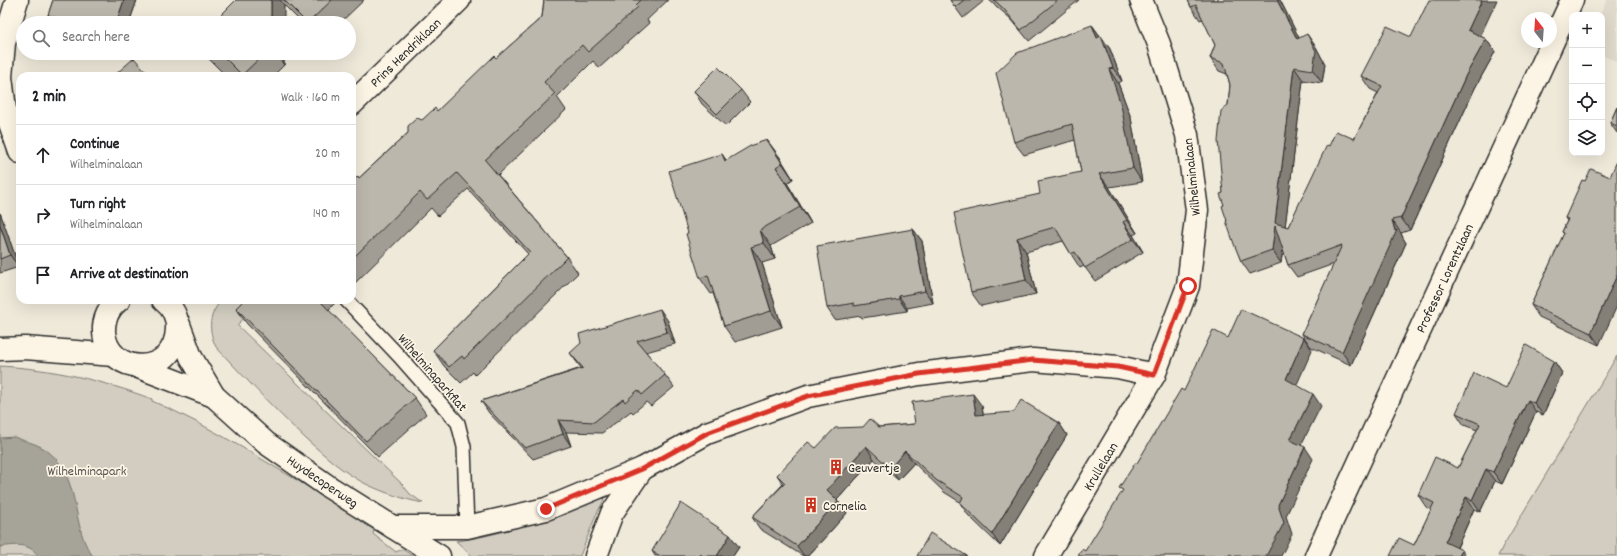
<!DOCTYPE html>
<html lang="en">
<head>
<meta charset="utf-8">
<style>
	body { margin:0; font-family:Dekko,sans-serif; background:#f2f2f2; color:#202124 }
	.controls { position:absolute; right:12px; top:12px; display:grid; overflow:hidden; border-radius:8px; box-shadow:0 4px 16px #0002 }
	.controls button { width:36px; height:36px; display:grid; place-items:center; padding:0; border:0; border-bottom:1px solid #e0e0e0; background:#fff; color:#202124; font:20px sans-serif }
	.compass { position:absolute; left:1521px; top:12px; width:36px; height:36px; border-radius:50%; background:#fff; box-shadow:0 4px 16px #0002; rotate:343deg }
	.stop { position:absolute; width:12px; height:12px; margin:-9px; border:3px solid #d93025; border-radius:50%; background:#fff }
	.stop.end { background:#d93025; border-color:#fff; box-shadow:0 1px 4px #0008 }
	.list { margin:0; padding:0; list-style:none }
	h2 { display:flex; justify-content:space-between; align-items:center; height:52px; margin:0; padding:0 16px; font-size:17px }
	h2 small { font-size:13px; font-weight:400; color:#757577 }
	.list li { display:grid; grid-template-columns:26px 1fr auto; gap:12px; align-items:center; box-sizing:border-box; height:60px; padding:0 16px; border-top:1px solid #e0e0e0 }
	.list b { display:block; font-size:15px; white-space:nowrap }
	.list p { margin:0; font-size:13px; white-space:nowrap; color:#757577 }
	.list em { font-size:13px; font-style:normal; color:#757577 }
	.icon { flex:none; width:22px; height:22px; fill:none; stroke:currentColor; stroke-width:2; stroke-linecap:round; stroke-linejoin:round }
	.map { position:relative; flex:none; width:1617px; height:556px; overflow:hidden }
	.search { position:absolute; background:#fff; box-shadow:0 4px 16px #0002; left:16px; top:16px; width:340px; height:44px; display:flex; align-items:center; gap:10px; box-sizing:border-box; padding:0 14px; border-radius:22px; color:#757577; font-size:15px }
	.panel { position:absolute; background:#fff; box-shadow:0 4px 16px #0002; left:16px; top:72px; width:340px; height:232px; border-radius:12px }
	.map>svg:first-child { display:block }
	.built { fill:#e0dacc }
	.green { fill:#d2cdc0; stroke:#7e7c76 }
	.water { fill:#a6a399; stroke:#75736d }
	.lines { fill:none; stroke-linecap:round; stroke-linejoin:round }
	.service-casing { stroke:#2b2b2b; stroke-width:16 }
	.minor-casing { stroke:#2b2b2b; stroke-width:25 }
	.service { stroke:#fcf5e5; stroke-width:13 }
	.minor { stroke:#fcf5e5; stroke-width:22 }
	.wall { fill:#a29d94; stroke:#2b2b2b }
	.shaded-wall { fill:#848078; stroke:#2b2b2b }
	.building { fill:#bcb7ac; stroke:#2b2b2b }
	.route { stroke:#d93025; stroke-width:5 }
	.labels { text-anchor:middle; stroke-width:3.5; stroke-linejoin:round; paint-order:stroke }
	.street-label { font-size:14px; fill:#2b2b2b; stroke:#fcf5e5 }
	.poi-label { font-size:14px; fill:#2b2b2b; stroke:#fcf5e5; text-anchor:start }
	.park-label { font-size:14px; fill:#555450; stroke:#fcf5e5 }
</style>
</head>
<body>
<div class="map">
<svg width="1617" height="556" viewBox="0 0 1617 556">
	<rect width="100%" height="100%" fill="#efe9da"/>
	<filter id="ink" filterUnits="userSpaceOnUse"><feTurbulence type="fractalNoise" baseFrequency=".025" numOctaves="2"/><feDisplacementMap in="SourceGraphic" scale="8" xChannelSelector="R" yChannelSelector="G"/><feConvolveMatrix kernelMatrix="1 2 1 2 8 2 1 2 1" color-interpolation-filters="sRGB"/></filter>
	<g filter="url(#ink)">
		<path class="built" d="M1607,0H1617V62L1602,55V15H1600Z"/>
		<g class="green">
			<path d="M222,300H263L237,325L402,484L410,494L423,503C403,499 385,493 366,484C344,473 324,455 305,438C274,409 245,378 216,347C208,330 208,314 222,300Z"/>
			<path d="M1617,356V556H1498L1503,546Z"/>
			<path d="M0,366C54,369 101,380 152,399V401C214,427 271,466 329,499L344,511V509L374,530L373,534L396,552L402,549L413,556H0Z"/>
			<path d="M603,497L604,500L596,515L580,556H472L456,541C506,535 555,514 603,497Z"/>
		</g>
		<path class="water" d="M14,437C24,441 35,443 43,448C68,463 73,493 78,519C81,532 84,545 93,556H38C29,542 14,545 0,547V438Z"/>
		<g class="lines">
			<g class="service-casing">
				<path id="service" d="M346,300L399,356L458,423L464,447L467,527"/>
			</g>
			<g class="minor-casing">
				<g id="minor">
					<path d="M17,0L4,43L1,77L5,109L20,152"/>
					<path d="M352,104L459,0"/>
					<path d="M119,300C109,307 103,320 104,332C107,376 175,379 177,329C178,317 172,307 163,300"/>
					<path d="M178,322L191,357L214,396L266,443L329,487L439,556"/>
					<path d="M0,349L25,348L114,355"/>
					<path d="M136,366L214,396"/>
					<path d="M393,527H467L546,509L642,469L707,433L808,396L919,374L1033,360L1118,367L1154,375L1188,286L1197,210L1187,135L1159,44L1141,0"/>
					<path d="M596,556L612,513L642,469"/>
					<path d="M1046,556L1154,375"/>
					<path d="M1316,556L1572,0"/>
				</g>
			</g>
			<use href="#service" class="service"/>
			<use href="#minor" class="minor"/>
		</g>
		<g class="wall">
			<path d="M53,0H137L129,23H54L48,15Z"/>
			<path d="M236,0H364L340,23H302L284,5Z"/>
			<path d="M544,0H668L647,20L649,23L599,68L593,61L557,97L566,110L498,175L567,257L578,273L475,375L473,372L461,383L444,366L433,350L528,254L468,189L438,216L431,208L352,286V182L359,178L422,120L437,111L542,17Z"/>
			<path d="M950,0H985L963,18Z"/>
			<path d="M989,0H1079L1029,41L1011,19Z"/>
			<path d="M1188,0H1280L1299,38L1316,47L1325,64L1322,83L1303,80L1285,226L1288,227L1329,146L1354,139L1378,93L1370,89L1361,76L1411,37L1480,36L1486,39L1495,52L1475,88L1410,230L1401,233L1403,238L1406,243L1351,365L1311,347L1302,334L1334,264L1297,277L1288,265L1283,249L1281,263L1250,274L1241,261L1227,221L1224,205L1223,193L1228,105L1230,85L1227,74L1219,71L1210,58L1215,45L1203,19L1200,20L1191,7Z"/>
			<path d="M1092,25L1110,49L1122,81L1118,83L1131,118L1142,182L1109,187L1137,233L1133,235L1143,252L1095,281L1084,266L1080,268L1071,254L1063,241L1026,252L1036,294L981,306L971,292L1040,194L1081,172L1075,140L1024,155L1014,142Z"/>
			<path d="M205,53H284V65L273,76H237L236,75L226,76L208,58Z"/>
			<path d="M741,90L750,102L726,126L702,104L694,91Z"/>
			<path d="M1617,107V133L1610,123Z"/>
			<path d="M779,156L793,179L787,183L811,223L771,246L775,259L762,263L782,327L735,342L724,326L713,293L711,294L700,278L726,160Z"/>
			<path d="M1610,177L1599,345L1539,317L1531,305L1564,234L1562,232L1567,221L1565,218L1585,181Z"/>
			<path d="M0,213L19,267L0,273Z"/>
			<path d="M913,229L922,241L933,303L907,308V311L862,318L861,316L835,320L827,308Z"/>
			<path d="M244,300H338L328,310L415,398L426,414L378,457L247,324L236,308Z"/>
			<path d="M668,321L675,344L646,352L665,375L674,387L651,406L646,402L633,413L631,411L602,433L566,432L571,446L533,459L489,413L481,401L581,368L570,353Z"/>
			<path d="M1554,361L1562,373L1543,415L1536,412L1502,484L1495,481L1480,512L1474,509L1457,548L1414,545L1431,510L1426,507L1418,495L1458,468L1477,430L1464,425L1456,413L1506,388Z"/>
			<path d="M982,406L983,415L1059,423L1067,435L1000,546L968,515L960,503V502L944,492L914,463L898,480L874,459L837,500L847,513L808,556H803L760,529L752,517L783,484L777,475L816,448L879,427L915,424Z"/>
			<path d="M739,547L733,556H655L652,551Z"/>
		</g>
		<g class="shaded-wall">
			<path d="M124,0H137L129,23H116Z"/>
			<path d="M271,0H280L284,5V23H271Z"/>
			<path d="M1277,0H1280L1306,52L1297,39Z"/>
			<path d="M1482,0H1497L1477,43L1468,30Z"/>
			<path d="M1092,25L1102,39L1097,38Z"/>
			<path d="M1307,34L1316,47L1325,64L1322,83L1313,70Z"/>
			<path d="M1101,36L1110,49L1122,81L1113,68Z"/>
			<path d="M1486,39L1495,52L1475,88L1410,230L1401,218L1466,75Z"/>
			<path d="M275,53H284V65Z"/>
			<path d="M1294,67L1303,80L1284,236L1275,223Z"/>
			<path d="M1109,69L1118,83L1131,118L1142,182L1133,168Z"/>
			<path d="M767,140L779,156L793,179L782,163Z"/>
			<path d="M722,154L733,170L725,161Z"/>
			<path d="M776,167L787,183L811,223L800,207Z"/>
			<path d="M1099,174L1109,187L1137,233L1127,220Z"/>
			<path d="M0,213L1,215L19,267L10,255L0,225Z"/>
			<path d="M1392,220L1401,233L1403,238L1406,243L1351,365L1342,352L1395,231Z"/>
			<path d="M1123,222L1133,235L1143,252L1133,239Z"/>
			<path d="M1275,226L1284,239L1281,263L1272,250Z"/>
			<path d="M913,229L922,241L933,303L925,291Z"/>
			<path d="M760,230L771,246L775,259L764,243Z"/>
			<path d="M1017,238L1026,252L1036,294L1026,280Z"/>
			<path d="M751,247L762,263L782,327L771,311Z"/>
			<path d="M1617,275V306L1599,345L1591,333Z"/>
			<path d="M899,296L907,308V311L899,299Z"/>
			<path d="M660,309L668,321L675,344L667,332Z"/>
			<path d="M1304,338L1312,350L1294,391L1286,379Z"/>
			<path d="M1554,361L1562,373L1543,415L1534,403Z"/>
			<path d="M973,394L982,406L985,427L976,415Z"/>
			<path d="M1313,394L1321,406L1298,451L1290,440Z"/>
			<path d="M1528,400L1536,412L1502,484L1493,472Z"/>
			<path d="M558,420L566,432L571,446L563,434Z"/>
			<path d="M1059,423L1067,435L1000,546L992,534Z"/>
			<path d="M866,446L874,459L835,502L827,490Z"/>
			<path d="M1305,447L1313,459L1286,516L1292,534L1281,556H1266L1278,505Z"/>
			<path d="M905,451L914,463L898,480L890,468Z"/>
			<path d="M1486,469L1495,481L1480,512L1472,500Z"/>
			<path d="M1466,497L1474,509L1454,554L1445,542Z"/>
			<path d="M838,501L847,513L808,556H804L797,546Z"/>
			<path d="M730,535L739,547L733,556H717Z"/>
			<path d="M1462,550L1466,556H1459Z"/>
		</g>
		<g class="building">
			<path d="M53,0H124L116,23H71L48,15Z"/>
			<path d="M236,0H271V23H213Z"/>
			<path d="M284,0H332L308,23H307Z"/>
			<path d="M544,0H641L636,5L638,7L588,52L582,45L544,82L555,94L485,160L567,257L464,359L462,356L449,367L433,350L530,252L457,173L427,200L420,192L352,259V182L358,176L359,178L408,133V126L417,118L422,120L435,108L437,111L494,56L496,58L542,17Z"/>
			<path d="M950,0H964L955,7Z"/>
			<path d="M994,0H1058L1021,30L1003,8Z"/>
			<path d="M1188,0H1277L1297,39L1307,34L1316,51L1313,70L1294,67L1275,223L1288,227L1327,145L1329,146L1336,131L1354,139L1382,86L1361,76L1387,26L1411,37L1429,0H1482L1468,30L1486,39L1466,75L1401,218L1392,220L1395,231L1397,230L1342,352L1302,334L1342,245L1288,265L1275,226L1272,250L1241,261L1234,244L1226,221H1227L1222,206L1224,205L1220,194L1223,193L1218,141L1221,111L1228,105L1230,85L1224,63L1210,58L1215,45L1196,5L1191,7Z"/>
			<path d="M1092,25L1097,38L1101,36L1113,68L1109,69L1121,105L1133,168L1099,174L1127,220L1123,222L1133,239L1085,268L1075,252L1071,254L1055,227L1017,238L1026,280L971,292L954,213L1040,194L1038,181L1081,172L1072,124L1014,142L996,73L1017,53Z"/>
			<path d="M209,53H265L242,75L223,56L213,57Z"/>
			<path d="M134,58L150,76H118L116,74Z"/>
			<path d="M718,67L741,90L717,114L694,91Z"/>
			<path d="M1617,107V126L1610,123Z"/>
			<path d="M767,140L782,163L776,167L800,207L760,230L764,243L751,247L771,311L724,326L708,275L700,278L686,234L688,233L669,171L722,154L725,161L752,145Z"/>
			<path d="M1617,161V275L1591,333L1531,305L1564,233L1562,232L1568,219L1565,218L1582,180L1585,181L1591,169L1610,177Z"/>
			<path d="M0,225L10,255L0,259Z"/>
			<path d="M913,229L925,291L899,296V299L854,306V303L827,308L817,246Z"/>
			<path d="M244,300H319L415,398L366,441L236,308Z"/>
			<path d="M660,309L667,332L637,341L665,375L642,395L638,390L625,402L623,399L594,422L558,420L563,434L525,448L481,401L583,368L570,353L581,343L579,334Z"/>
			<path d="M1241,309L1304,338L1286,379L1313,394L1290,440L1305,447L1278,505L1284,523L1266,556H1234L1230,554L1228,556H1078L1082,549L1085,551L1123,490L1119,488L1136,462L1137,463L1181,389L1184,391L1213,330L1228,338Z"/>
			<path d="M1526,345L1554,361L1534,403L1528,400L1493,472L1486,469L1472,500L1466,497L1445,542L1462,550L1459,556H1390L1399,538L1414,545L1434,503L1418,495L1435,457L1458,468L1480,424L1456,413L1474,373L1506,388Z"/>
			<path d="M973,394L976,415L1014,412L1021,400L1059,423L992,534L960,503L963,497L936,480L905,451L890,468L866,446L827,490L838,501L797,546L752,517L785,483L777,475L808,442L816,448L835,428L863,427L870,419L879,427L915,424L912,402Z"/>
			<path d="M681,503L730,535L717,556H703L700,554L699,556H659L652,551Z"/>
			<path d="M930,533L967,556H917Z"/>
		</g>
	</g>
	<g class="lines" filter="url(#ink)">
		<path class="route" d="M546,509L642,469L707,433L808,396L919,374L1033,360L1118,367L1154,375L1188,286"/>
	</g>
	<defs>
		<g id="building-bare" transform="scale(1.2)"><path d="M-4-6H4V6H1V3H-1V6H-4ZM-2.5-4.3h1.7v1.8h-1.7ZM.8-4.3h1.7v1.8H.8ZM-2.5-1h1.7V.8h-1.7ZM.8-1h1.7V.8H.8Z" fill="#c8321e" stroke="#fcf5e5" stroke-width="2.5" paint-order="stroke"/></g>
	</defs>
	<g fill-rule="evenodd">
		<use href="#building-bare" x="836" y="467"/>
		<use href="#building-bare" x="811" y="505"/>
	</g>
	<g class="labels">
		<g class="street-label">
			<text transform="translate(405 52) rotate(-44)" y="5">Prins Hendriklaan</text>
			<text transform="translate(1191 177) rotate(-96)" y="5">Wilhelminalaan</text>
			<text transform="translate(1444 278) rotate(-65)" y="5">Professor Lorentzlaan</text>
			<text transform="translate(433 372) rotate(49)" y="5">Wilhelminaparkflat</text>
			<text transform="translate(1100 466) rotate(-59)" y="5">Krullelaan</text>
			<text transform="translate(323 481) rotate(34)" y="5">Huydecoperweg</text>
		</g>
		<g class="poi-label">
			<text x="848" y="472">Geuvertje</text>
			<text x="823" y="510">Cornelia</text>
		</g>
		<g class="park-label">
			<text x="87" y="475">Wilhelminapark</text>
		</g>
	</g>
</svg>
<div class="controls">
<button>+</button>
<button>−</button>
<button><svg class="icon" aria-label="locate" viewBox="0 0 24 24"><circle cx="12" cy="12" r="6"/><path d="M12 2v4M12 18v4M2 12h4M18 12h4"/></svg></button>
<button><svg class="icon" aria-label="layers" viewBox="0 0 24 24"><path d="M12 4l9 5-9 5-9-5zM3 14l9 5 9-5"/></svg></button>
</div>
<svg class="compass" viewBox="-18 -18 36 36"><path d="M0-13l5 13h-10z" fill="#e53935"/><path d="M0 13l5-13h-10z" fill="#757577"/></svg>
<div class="stop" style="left:1188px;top:286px"></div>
<div class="stop end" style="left:546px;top:509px"></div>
<div class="search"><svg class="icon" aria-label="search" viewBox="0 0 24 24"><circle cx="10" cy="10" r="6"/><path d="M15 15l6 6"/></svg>Search here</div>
<section class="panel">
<h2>2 min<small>Walk · 160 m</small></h2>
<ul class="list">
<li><svg class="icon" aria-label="ahead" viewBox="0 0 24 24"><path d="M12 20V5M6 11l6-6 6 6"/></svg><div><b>Continue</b><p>Wilhelminalaan</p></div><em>20 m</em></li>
<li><svg class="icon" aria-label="right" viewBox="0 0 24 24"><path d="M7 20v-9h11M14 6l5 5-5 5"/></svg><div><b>Turn right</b><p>Wilhelminalaan</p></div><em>140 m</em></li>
<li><svg class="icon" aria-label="arrive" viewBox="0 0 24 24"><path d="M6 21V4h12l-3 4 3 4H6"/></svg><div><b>Arrive at destination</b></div></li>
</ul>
</section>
</div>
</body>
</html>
